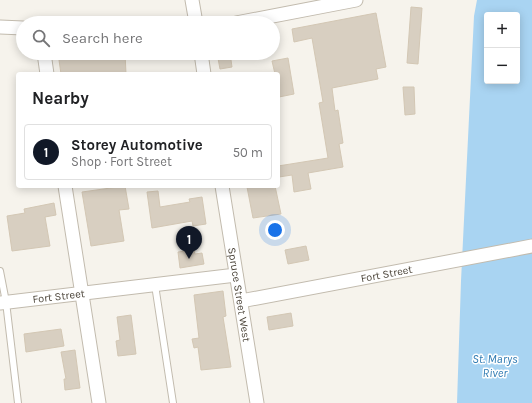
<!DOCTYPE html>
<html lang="en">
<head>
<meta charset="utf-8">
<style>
	body { margin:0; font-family:Karla,sans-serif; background:#f6f6f6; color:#202124 }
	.controls { position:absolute; right:12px; top:12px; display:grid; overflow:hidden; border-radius:4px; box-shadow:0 2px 10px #0003 }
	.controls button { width:36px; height:36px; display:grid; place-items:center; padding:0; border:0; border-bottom:1px solid #e0e0e0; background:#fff; color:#202124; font:20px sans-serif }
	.you { position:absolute; left:275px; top:230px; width:14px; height:14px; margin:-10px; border:3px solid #fff; border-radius:50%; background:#1a73e8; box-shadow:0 0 0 6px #1a73e833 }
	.badge { display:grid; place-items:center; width:26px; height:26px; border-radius:50%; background:#111827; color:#fff; font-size:13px; font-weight:700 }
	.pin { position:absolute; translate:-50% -33px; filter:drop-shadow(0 1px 2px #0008) }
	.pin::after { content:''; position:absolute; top:21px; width:14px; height:12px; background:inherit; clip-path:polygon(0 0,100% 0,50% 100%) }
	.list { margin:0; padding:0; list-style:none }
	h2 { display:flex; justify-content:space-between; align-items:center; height:52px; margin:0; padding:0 16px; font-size:17px }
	h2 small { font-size:13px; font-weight:400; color:#757577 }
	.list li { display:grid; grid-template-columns:26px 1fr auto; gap:12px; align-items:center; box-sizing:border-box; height:56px; margin:0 8px 8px; padding:0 8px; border:1px solid #e0e0e0; border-radius:4px }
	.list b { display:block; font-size:15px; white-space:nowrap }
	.list p { margin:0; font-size:13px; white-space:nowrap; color:#757577 }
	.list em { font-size:13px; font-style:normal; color:#757577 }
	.icon { flex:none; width:22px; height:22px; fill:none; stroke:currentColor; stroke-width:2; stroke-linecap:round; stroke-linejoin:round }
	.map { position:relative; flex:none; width:532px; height:403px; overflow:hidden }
	.search { position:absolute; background:#fff; box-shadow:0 2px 10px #0003; left:16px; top:16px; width:264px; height:44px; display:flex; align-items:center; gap:10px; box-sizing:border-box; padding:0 14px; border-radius:22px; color:#757577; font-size:15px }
	.panel { position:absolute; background:#fff; box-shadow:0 2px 10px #0003; left:16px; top:72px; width:264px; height:116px; border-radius:4px }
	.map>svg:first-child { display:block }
	.water { fill:#a9d4f2; fill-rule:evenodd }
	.building { fill:#d8cfc1; stroke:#d3c7b4 }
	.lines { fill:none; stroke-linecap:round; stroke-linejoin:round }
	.lane-casing { stroke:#c2bbae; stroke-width:8 }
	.street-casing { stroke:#c2bbae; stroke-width:15 }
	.lane { stroke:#fff; stroke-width:6 }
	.street { stroke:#fff; stroke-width:13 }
	.labels { text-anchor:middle; stroke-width:3; stroke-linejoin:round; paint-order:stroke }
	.street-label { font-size:11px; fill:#4b4439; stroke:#fff }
	.water-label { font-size:12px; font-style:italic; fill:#2e7ab2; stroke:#fff }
</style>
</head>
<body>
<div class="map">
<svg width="532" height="403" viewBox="0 0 532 403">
	<rect width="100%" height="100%" fill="#f6f3ec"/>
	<path class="water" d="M477,0H532V403H457L461,281L474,16ZM487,15H517V81H487Z"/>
	<g class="building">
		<path d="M411,7L422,8L418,64L407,63Z"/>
		<path d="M376,13L386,67L376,69L378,79L332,88L335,111L338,110L343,143L339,144L343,167L308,173L311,189L294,192L292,175L279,177L278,166L328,158L319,103L323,102L312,38L294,42L292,29Z"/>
		<path d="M58,53H77L78,57L96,53H125L126,74H61Z"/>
		<path d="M217,53H230L232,67L220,69Z"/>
		<path d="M288,58L294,94L279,97L278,74H275L272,61Z"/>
		<path d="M403,87H414L415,114L405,115Z"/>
		<path d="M125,186L129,209L119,210L124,241L91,246L82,192Z"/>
		<path d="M257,186H275L281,214L253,218L247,187Z"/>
		<path d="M158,191L160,207L190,202L189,199L202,197L206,224L193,226L192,221L152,228L147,192Z"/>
		<path d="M54,203L56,215L45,217L50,246L12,251L7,216L25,213L24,209Z"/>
		<path d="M306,246L309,260L288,264L285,250Z"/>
		<path d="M194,250L195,254L202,253L204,264L180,268L178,252Z"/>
		<path d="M223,291L226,316L223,317L231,367L201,370L198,347L194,348L192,339L199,338L194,295Z"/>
		<path d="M291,313L293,326L269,330L267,317Z"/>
		<path d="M131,315L136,354L118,356L116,341L120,340L117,317Z"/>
		<path d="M61,329L64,346L26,352L24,334Z"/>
		<path d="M75,350L80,388L65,390L64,379H66L61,352Z"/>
	</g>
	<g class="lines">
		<g class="lane-casing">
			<g id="lane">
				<path d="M0,271L6,302L18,403"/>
				<path d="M155,285L173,403"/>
			</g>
		</g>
		<g class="street-casing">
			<g id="street">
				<path d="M192,0L196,23"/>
				<path d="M236,23L356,0"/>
				<path d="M0,27L23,28"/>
				<path d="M44,53L47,74"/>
				<path d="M201,53L204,74"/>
				<path d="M65,186L99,403"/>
				<path id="s1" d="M222,186L257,403"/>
				<path id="s2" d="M241,301L532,246"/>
				<path id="s3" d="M0,303L236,275"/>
			</g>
		</g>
		<use href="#lane" class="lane"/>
		<use href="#street" class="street"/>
	</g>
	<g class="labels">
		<g class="street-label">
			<text dy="4" stroke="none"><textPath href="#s2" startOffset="148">Fort Street</textPath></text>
			<text dy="4" stroke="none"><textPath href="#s1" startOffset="110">Spruce Street West</textPath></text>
			<text dy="4" stroke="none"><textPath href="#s3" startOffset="59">Fort Street</textPath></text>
		</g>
		<g class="water-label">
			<text x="495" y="363">St. Marys<tspan x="495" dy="14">River</tspan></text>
		</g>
	</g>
</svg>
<div class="controls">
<button>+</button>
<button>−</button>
</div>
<div class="you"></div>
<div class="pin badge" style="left:189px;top:259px">1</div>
<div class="search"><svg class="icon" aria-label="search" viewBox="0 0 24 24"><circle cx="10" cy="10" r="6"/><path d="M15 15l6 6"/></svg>Search here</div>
<section class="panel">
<h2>Nearby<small></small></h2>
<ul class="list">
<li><span class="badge">1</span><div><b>Storey Automotive</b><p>Shop · Fort Street</p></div><em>50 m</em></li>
</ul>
</section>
</div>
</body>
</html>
